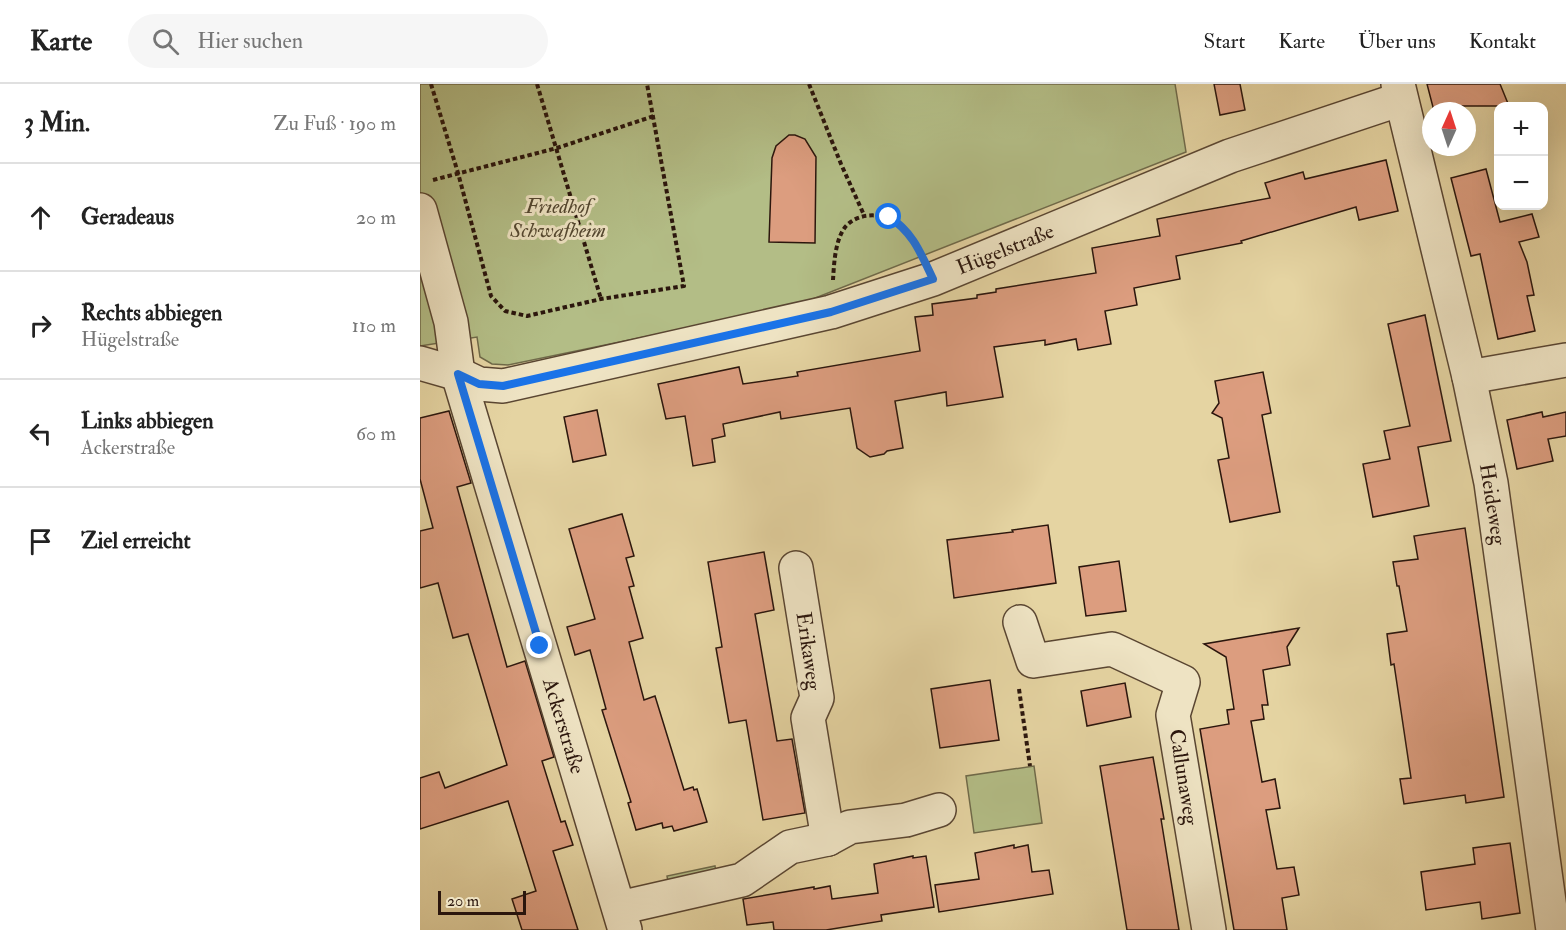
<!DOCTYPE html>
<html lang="de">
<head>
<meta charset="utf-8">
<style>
	body { margin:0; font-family:"IM FELL Double Pica",serif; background:#f6f6f6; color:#222 }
	.controls { position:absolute; right:18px; top:18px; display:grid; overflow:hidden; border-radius:12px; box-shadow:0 6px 24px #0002 }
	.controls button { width:54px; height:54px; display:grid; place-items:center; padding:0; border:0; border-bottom:2px solid #e0e0e0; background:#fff; color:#222; font:30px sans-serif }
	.compass { position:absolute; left:1002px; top:18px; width:54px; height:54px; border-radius:50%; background:#fff; box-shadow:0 6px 24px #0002; rotate:3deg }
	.scale { position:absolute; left:18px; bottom:15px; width:88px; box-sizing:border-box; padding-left:6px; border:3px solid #2b160d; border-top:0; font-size:16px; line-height:21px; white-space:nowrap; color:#2b160d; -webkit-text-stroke:4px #eee3c3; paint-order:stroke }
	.stop { position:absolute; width:18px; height:18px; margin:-14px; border:4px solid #1a73e8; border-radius:50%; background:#fff }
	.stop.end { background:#1a73e8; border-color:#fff; box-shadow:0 2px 6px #0008 }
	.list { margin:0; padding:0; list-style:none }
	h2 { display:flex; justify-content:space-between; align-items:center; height:78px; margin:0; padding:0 24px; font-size:26px }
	h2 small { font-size:20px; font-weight:400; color:#767676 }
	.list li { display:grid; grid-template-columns:39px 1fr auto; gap:18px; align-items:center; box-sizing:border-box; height:108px; padding:0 24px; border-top:2px solid #e0e0e0 }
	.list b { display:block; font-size:22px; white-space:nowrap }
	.list p { margin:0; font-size:20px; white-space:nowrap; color:#767676 }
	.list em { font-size:20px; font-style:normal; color:#767676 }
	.icon { flex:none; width:33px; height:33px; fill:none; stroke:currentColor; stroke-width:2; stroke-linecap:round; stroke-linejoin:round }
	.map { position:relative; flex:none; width:1146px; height:846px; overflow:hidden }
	header { display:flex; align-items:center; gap:36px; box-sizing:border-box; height:84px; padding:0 30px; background:#fff; border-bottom:2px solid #e0e0e0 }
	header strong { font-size:28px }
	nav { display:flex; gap:33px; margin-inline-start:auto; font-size:21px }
	.search { width:420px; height:54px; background:#f6f6f6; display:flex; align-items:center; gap:15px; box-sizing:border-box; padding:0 21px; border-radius:33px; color:#767676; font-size:22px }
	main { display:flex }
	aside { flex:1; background:#fff }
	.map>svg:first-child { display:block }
	.green { fill:#b3bd86; stroke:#6f6a4a; stroke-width:1.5 }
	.building { fill:#dc9d7f; stroke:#2b160d; stroke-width:1.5 }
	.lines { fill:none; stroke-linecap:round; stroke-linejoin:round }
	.minor-casing { stroke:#5a4632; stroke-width:36 }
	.path { stroke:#2b160d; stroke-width:4; stroke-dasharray:4.5 3; stroke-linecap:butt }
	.minor { stroke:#eee3c3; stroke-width:33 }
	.route { stroke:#1a73e8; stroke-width:8 }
	.labels { text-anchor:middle; stroke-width:6; stroke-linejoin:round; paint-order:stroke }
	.park-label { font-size:21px; font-style:italic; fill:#544831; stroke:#eee3c3 }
	.street-label { font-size:21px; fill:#2b160d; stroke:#eee3c3 }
</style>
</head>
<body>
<header>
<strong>Karte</strong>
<div class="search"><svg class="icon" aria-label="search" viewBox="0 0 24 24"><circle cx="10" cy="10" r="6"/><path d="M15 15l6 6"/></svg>Hier suchen</div>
<nav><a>Start</a><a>Karte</a><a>Über uns</a><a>Kontakt</a></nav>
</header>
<main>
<aside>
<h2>3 Min.<small>Zu Fuß · 190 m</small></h2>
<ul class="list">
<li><svg class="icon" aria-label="ahead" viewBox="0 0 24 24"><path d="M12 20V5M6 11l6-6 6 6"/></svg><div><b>Geradeaus</b></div><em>20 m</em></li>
<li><svg class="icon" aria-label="right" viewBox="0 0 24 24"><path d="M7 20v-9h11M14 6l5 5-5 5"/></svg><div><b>Rechts abbiegen</b><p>Hügelstraße</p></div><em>110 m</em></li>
<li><svg class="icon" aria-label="left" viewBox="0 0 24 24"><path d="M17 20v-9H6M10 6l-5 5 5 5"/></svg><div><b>Links abbiegen</b><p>Ackerstraße</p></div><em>60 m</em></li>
<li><svg class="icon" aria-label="arrive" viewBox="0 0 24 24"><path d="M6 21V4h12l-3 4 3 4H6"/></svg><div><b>Ziel erreicht</b></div></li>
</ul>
</aside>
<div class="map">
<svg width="1146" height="846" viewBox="0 0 1146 846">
	<rect width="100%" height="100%" fill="#e5d4a2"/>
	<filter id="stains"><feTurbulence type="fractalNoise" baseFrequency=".00333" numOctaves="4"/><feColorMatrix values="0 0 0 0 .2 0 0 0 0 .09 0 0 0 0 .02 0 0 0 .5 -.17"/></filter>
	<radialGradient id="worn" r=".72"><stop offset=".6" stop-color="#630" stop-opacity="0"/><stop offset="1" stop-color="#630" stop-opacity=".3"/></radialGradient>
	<g class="green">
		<path d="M0,0H755L766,68L375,222L88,281L72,280L60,273L57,253L0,262Z"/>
		<path d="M614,682L622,739L554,749L546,692Z"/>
		<path d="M295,782L296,788L249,803L247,792Z"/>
	</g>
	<g class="building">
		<path d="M794,0H820L825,26L800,31Z"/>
		<path d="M1007,0H1080L1089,22H1026L1014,27Z"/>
		<path d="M369,51H375L385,55L396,73L395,159L349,158L352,74L356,62Z"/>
		<path d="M966,76L978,127L939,136L936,123L821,157L822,159L756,172L760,195L714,204L717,221L685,227L691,260L658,266L656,255L625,261V256L574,263L583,313L527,322L526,308L475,317L483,364L467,367L464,370L450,373L437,364L430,324L361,335L360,328L303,340L305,352L292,355L295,378L273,382L265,332L246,335L238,300L319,283L323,300L378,292L377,288L500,267L495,233L513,231L512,220L557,214V211L576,208V205L676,189L672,164L740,152L737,135L850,114L845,99L883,88L885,95Z"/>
		<path d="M1066,85L1080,138L1112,130L1119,153L1099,158L1107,178L1114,211L1107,212L1115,247L1078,255L1060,170L1051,172L1031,94Z"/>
		<path d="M1005,231L1031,357L998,363L1009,422L953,433L943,380L970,375L964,347L990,342L968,240Z"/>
		<path d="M843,288L851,329L842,331L860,428L810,438L798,376L809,374L802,334L792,329L799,319L795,297Z"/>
		<path d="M177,326L186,371L153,378L144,333Z"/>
		<path d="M29,327L51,399L37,403L87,583L105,577L134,673L122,677L141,738L145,737L153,761L133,767L158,846H102L92,815L116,807L88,717L0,745V694L19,688L25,704L87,681L48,550L33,554L18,499L0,504V447L13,444L0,395V334Z"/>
		<path d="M1122,328L1123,333L1146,328V352L1128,355L1133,377L1097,385L1087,336Z"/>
		<path d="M202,430L214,472L206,474L214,502L209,503L223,554L209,558L224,616L235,612L264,706L273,703L274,706L277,705L287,738L254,747L252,742L243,744L242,739L216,746L208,719L211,718L182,626L186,625L170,566L155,571L147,543L175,535L149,445Z"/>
		<path d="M628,441L636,499L534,514L527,456L593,448L592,446Z"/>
		<path d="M1045,444L1084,713L1046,719L1045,711L984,720L980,695L991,694L974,580L971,581L967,550L987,547L979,502H977L973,478L998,475L994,452Z"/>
		<path d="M344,468L354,526L335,530L357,657L372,655L385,729L343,736L326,636L309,639L296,564L302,563L288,478Z"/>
		<path d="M699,477L706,527L666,532L659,483Z"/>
		<path d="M879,544L867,563L870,581L843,586L848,621H842L844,635L831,637L842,698L855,695L860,724L846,726L857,785L874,783L879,811L862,814L867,846H814L780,645L809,640L807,626L814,625L806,573L784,560Z"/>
		<path d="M570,596L579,656L520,664L511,605Z"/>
		<path d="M705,599L711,633L667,642L661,607Z"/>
		<path d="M733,673L744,735H741L759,846H707L680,682Z"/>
		<path d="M1090,759L1100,829L1062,835L1060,818L1006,826L1001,788L1055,780L1053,764Z"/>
		<path d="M594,761V764L608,761L612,788L629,786L633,810L519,828L515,801L559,795L555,769Z"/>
		<path d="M493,772V774L506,772L514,823L461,831L462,837L406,846H354L353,838L327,841L323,815L394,803V805L410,802L412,815L458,809L454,780Z"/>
	</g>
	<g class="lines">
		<g class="minor-casing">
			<g id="minor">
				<path d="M978,0L1049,293L1071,399L1133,846"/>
				<path d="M0,126L31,238L38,290L205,846"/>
				<path d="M0,279L38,290L59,300L83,302L411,228L513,195L810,72L981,15"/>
				<path d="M1049,293L1146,276"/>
				<path d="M376,484L397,614L388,634L408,755"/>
				<path d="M600,538L613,577L692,565L763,598L753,631L789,846"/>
				<path d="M199,824L322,796L370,763L408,755L430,743L486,736L519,726"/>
			</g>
		</g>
		<g class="path">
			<path d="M11,0L38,89L71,212L85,227L107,232L181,215L264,202L227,0"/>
			<path d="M117,0L181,215"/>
			<path d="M389,0L421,80L444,131"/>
			<path d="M13,96L137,64L234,32"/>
			<path d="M413,196C414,180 415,155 426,142C440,127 466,129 481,141C489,146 495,159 499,167"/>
			<path d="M599,605L610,682"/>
		</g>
		<use href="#minor" class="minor"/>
	</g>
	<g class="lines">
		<path class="route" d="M120,562L38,290L59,300L83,302L411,228L513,195C501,170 493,148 469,133"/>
	</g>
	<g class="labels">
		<g class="park-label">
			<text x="138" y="129">Friedhof<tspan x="138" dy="24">Schwafheim</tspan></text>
		</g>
		<g class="street-label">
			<text transform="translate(585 165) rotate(-22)" y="7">Hügelstraße</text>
			<text transform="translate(1073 420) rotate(81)" y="7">Heideweg</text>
			<text transform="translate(389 567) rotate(82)" y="7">Erikaweg</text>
			<text transform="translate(144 642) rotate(73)" y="7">Ackerstraße</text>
			<text transform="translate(764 693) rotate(81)" y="7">Callunaweg</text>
		</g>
	</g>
	<rect width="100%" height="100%" filter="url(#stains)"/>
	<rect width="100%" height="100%" fill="url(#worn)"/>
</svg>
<div class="controls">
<button>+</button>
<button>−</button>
</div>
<svg class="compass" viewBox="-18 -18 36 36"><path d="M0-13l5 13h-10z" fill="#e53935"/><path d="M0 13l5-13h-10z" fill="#767676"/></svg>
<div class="scale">20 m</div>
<div class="stop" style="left:469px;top:133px"></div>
<div class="stop end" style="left:120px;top:562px"></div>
</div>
</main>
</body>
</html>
